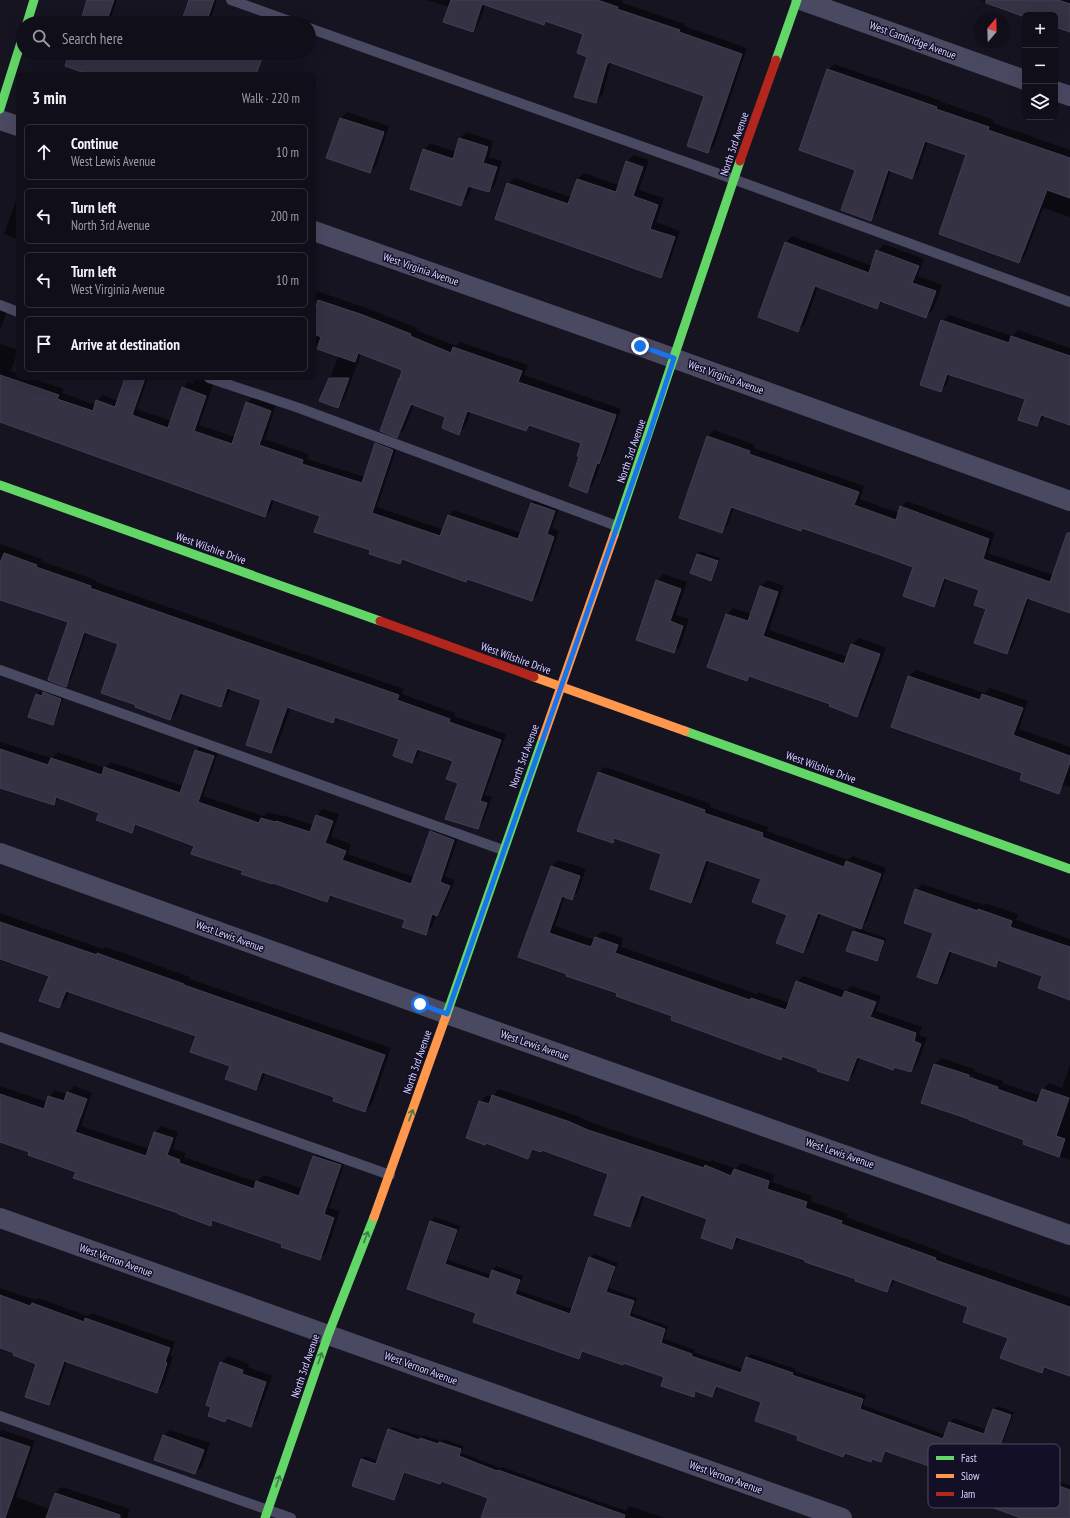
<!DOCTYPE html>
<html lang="en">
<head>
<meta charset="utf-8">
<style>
	body { margin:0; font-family:"PT Sans Narrow",sans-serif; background:#191822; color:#f1f3f6 }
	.controls { position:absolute; right:12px; top:12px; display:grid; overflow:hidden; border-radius:6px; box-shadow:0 4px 16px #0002 }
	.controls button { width:36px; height:36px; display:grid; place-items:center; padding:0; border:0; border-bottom:1px solid #302f38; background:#100f19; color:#f1f3f6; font:20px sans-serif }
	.compass { position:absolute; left:974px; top:12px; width:36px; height:36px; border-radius:50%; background:#100f19; box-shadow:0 4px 16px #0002; rotate:19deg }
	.stop { position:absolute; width:12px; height:12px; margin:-9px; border:3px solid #1a73e8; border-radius:50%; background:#fff }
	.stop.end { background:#1a73e8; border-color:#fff; box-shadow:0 1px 4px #0008 }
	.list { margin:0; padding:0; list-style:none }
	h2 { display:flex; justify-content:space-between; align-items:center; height:52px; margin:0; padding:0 16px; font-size:17px }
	h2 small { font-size:13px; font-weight:400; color:#9c9ca2 }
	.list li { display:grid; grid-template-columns:26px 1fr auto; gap:12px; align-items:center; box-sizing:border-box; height:56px; margin:0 8px 8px; padding:0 8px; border:1px solid #302f38; border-radius:6px }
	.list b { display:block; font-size:15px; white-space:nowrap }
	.list p { margin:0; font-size:13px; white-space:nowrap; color:#9c9ca2 }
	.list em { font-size:13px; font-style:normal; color:#9c9ca2 }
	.icon { flex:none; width:22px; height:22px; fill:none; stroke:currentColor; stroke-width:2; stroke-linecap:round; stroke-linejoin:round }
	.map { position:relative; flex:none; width:1070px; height:1518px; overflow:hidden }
	.search { position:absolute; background:#100f19; box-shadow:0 4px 16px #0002; left:16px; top:16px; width:300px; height:44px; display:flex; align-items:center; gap:10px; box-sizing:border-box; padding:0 14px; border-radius:22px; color:#9c9ca2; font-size:15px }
	.panel { position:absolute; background:#100f19; box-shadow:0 4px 16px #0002; left:16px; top:72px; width:300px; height:308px; border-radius:6px }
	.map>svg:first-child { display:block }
	.shadow { fill:#0007; fill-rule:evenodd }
	.building { fill:#343243; stroke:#433f54 }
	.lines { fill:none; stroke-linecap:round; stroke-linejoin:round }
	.lane { stroke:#4a4962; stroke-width:10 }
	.street { stroke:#4a4962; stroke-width:20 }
	.fast { stroke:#63d668; stroke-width:9 }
	.slow { stroke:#ff974d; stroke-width:9 }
	.jam { stroke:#b3261e; stroke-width:9 }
	.oneway { stroke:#3f7c4a }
	.route { stroke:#1a73e8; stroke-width:5 }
	.labels { text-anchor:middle; stroke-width:3; stroke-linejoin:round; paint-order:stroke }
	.street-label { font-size:11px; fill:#d9d4ff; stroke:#130f26 }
	.key { fill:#130f26; stroke:#4e4a67; stroke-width:1 }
	.key-label { font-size:11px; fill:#d9d4ff }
</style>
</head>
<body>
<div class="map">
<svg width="1070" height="1518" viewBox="0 0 1070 1518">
	<rect width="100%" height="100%" fill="#161421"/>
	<g class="shadow">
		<path d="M91,0H117L109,23H81Z"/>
		<path d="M190,0H217L209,23H182Z"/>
		<path d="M427,0H620L623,1V3L685,24L684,26L747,48L714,146L708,152L705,95L611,62L602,96L595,102L585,34L547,21L543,24L486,4L478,25L472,31L449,7Z"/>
		<path d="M980,0H1070V31L1055,26V15H1025Z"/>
		<path d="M151,16L171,23H145Z"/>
		<path d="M834,64L942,101V102L994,120L993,123L1070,150V217L1043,208L1025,256L1019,262L968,155L928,141L918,171L912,178L891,170L877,213L870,219L828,70Z"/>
		<path d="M347,112L389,126L376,166L369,172L328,158L341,118Z"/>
		<path d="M466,132L493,141L489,157L502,161L495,185L489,191L472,186L468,198L461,204L424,150L430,143L456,152L460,138Z"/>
		<path d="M634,155L649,160L639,190L664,198L656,222L680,231L667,270L660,277L508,184L514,178L571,197L577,179L584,173L619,185L627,161Z"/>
		<path d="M18,195V239L4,234Z"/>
		<path d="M792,236L872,266L877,251L884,244L924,259L918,276L942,285L933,310L926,317L883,301L877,308L818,287L805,324L798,331L786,243Z"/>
		<path d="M314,290L369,309L417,328L416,330L456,346L460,342L528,365L524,375L621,409L605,456L602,460L593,485L586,491L580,456L582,442L532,425L526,430L471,411L465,427L458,433L447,417L414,404L404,430L397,436L381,430L404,369L361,354L344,400L338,407L321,401L339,355L314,346Z"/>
		<path d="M0,305L8,307L0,331Z"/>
		<path d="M949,315L1012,336L1018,330L1070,348V424L1044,416L1043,419L1037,425L1026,399L950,374L947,384L941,391L942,321Z"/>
		<path d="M0,344L18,350L11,371L18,374V378H31L64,389L62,393L96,405L97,401L103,395L118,401L126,378H148L137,409L171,421L183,388L188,382L193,384L195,378H212L215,379L199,425L235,437L247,403L253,397L276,405L265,439L308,454L307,459L365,477L376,444L382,438L398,444L377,507L444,530L449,515L454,510L521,533L531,504L537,498L560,506L552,528L559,531L538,594L532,600L468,578L466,580L404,559L400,563L372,550L321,516L274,499L271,510L265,516L0,411Z"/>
		<path d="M714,430L755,445L754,448L864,486L860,499L899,513L901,507L907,501L995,533L988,553L1053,575L1070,560V612L1030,598L1013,647L1007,653L981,589L947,578L939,599L933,605L915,566L803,527L734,507L728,525L722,531L708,436Z"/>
		<path d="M0,544L42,559L41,561L96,580V582L404,689L402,694L455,713L454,716L506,734L485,795L492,797L483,822L477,828L459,783L454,761L420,749L418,756L412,762L400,739L338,717L333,722L291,707L277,746L271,752L263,699L231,688L227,700L221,706L183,693L176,713L170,719L137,704L119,644L87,632L71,679L65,685L69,622L0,598Z"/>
		<path d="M700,551L720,558L714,577L711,580L691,573L697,554Z"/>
		<path d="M663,574L687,582L676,615L689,619L680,646L674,652L657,581Z"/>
		<path d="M767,580L784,586L769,630L848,657L852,645L859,638L886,648L863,709L857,715L831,703L751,676L747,680L709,666L727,614L733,608L751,614L761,586Z"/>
		<path d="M916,670L984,693L990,688L1028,701L1019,729L1070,747V787L1065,785L1058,793L1024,772L892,726L909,676Z"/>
		<path d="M47,690L64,696L55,721L52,724L30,716L37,694L40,691L45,693Z"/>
		<path d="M0,742L52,758L58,752L105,768L111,762L184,786L196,750L202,744L219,750L203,796L264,816L268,812L281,816L283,815L313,825L317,815L323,809L339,814L331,837L351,844L348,854L414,877L431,832L437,825L460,833L445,876L455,880L443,909L437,915H436L432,927L425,933L406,919L333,895L327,901L244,870L195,845L138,824L131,832L100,813L60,797L53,804L0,784Z"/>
		<path d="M605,767L711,804L710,807L768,827L767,831L848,860L853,856L886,868L867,921L861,927L821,913L809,946L803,952L788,914L762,879L709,861L697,896L691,902L663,854L617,838L612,842L598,773Z"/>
		<path d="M558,860L586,869L578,892L572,898L565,896L555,926L595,940L596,937L602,931L623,938L621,947L757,994L758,992L790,1003L797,982L803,976L846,991L852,986L881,996L876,1011L922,1027L919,1035L927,1038L917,1065L911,1071L896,1066L893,1068L860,1057L854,1074L848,1080L819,1068L784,1056L781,1059L618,993L519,957L552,866Z"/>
		<path d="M922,884L984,905L985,903L1018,914L1016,920L1070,939V998L1044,975L1001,960L996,966L952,951L943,977L937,983L934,932L916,890Z"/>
		<path d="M0,913L103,949L105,947L123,953L190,977V979L391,1048L372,1104L365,1111L336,1096L266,1072L262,1082L256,1089L197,1035L69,991L66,1000L59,1007L50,975L11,962L10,964L0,960Z"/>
		<path d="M857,928L886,938L880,957L877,960L848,950L854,931Z"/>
		<path d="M941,1058L974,1069V1071L1003,1081V1083L1041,1096L1043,1090L1049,1083L1062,1088L1070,1065V1160L1024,1144L1026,1140L935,1064ZM937,1064L974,1076L973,1078L937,1066Z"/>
		<path d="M0,1086L47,1102L49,1097L55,1090L67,1094L74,1086L92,1093L81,1126L149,1149L155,1132L161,1126L178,1132L173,1149L186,1153L184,1157L257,1182L264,1175L303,1189L314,1157L320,1150L346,1159L329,1208L340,1211L326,1253L319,1259L283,1243L215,1220L210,1225L30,1151L0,1141Z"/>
		<path d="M499,1089L577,1116L595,1124L710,1162L712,1160L736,1169L741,1163L775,1175L772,1182L812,1196L810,1201L848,1214L846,1217L942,1252L941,1253L1070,1298V1375L1047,1367L1042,1372L1009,1337L970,1306L895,1279L893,1284L887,1291L807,1260L740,1237L738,1241L732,1247L709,1218L644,1195L637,1219L630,1226L609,1173L542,1150L535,1149L528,1157L480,1102L487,1095L492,1097Z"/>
		<path d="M435,1217L460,1226L448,1260L491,1275L493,1270L496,1266L523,1276L518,1290L572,1309L590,1258L594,1254L618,1263L609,1288L637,1298L632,1313L668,1326L664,1339L695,1350L694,1352L743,1369L747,1357L751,1354L796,1369L795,1371L866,1395L863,1405L945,1435L950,1422L954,1418L987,1430L994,1409L998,1406L1014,1412L1000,1450L1038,1464L1035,1473L1070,1485V1518H1024L943,1480L934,1467L887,1450L884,1457L880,1461L873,1459L870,1461L847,1452L843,1456L800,1435L762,1401L718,1386L716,1392L712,1396L697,1391L693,1396L666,1376L624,1362L622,1364L584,1351L579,1358L478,1312L409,1288L431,1221Z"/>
		<path d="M0,1288L36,1300L38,1298L88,1316L92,1313L175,1342L170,1356L173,1357L163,1386L157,1392L67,1361L55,1398L49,1404L38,1363L0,1349Z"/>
		<path d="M228,1356L249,1364L248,1367L272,1376L257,1419L250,1425L229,1418L225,1421L221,1363Z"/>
		<path d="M392,1427L422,1437L424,1435L441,1441L443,1439L464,1446L461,1453L501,1468L502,1467L626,1511L629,1506L665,1518H482L489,1498L442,1481L439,1483L406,1471L397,1496L394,1499L353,1485L362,1459L365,1456L378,1461L389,1430Z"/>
		<path d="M2,1430L35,1441L16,1497L50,1509L55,1493L62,1487L130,1509L127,1518H0V1432Z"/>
		<path d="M170,1430L210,1443L202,1467L195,1473L163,1436Z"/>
	</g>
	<g class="building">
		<path d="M87,0H114L106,23H80Z"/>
		<path d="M189,0H214L206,23H181Z"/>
		<path d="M451,0H597L618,7L617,9L680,30L679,32L742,54L708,153L687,146L704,96L609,62L608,64H607L596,103L574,97L587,57L577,53L583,34L545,21L544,25L482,4L473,32L443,22Z"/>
		<path d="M986,0H1058L1070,4V32L1055,27V15H1025V17L986,3Z"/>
		<path d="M69,53H264L256,74H88L65,66Z"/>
		<path d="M827,69L937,107L936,109L989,127L988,130L1070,158V198L1047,190L1019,263L939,234L966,155L925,141L912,179L888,170L871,221L841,210L855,170L799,150Z"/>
		<path d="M340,118L384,132L370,173L326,158Z"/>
		<path d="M459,138L488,147L483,163L497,167L489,192L468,186L461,206L410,189L423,149L453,159Z"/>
		<path d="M626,161L643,167L633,196L658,205L650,229L675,237L661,278L495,219L507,183L568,204L577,179L616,192Z"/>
		<path d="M785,242L869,273L876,250L919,266L912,283L936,291L926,318L880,301L877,309L815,286L798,332L758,317Z"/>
		<path d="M318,300L363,315L411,334L410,336L451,353L453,347L522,371L518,382L616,415L599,464L597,463L587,493L569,486L579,457L577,456L581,443L529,425L526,431L467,411L459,435L442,428L445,417L411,404L397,438L380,431L399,378H402L400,377L402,370L358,353L355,362L317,349L321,337L314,334V312Z"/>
		<path d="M941,320L1009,343L1011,336L1070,356V425L1041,415L1037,426L1018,420L1025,399L947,374L941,392L920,385Z"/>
		<path d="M0,375L59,395L57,399L93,411L96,400L115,407L125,378H145L132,415L168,428L182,387L206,396L194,431L232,444L246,402L271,411L259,445L303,460L302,464L362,483L375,443L393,450L372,513L440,536L448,515L518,539L531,503L555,511L547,534L554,537L532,601L467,579L466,582L402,559L400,564L369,554L370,550L314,532L320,516L271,499L265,517L0,422Z"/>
		<path d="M329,378H349L338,408L319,401Z"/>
		<path d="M707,436L750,451L749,454L859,492L854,505L896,520L900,506L989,539L983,559L1050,582L1067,533H1070V613L1027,598L1007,654L974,643L986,609L974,605L979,590L944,578L934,607L903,596L913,567L883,556L802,528L801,531L731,507L722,533L679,518Z"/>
		<path d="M4,553L37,565L36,567L91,586L90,588L399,695L397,700L450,719L449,722L501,740L480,801L487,803L478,829L445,819L458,783L446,779L453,761L417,749L412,763L393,756L399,739L335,717L333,723L287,707L271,753L246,745L261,700L227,688L221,707L180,693L170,720L135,707L136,705L101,693L118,644L84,632L66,687L48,680L68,622L0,600V563Z"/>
		<path d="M697,554L718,561L711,581L690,573Z"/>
		<path d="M656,580L681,589L670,621L683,626L674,653L636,640Z"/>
		<path d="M760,586L778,592L763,636L844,664L851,644L880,654L857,717L829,706L830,704L749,676L747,681L707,667L726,614L748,621Z"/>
		<path d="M908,676L980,700L982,694L1023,708L1013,735L1070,756V762L1059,794L1020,780L1022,773L891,727Z"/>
		<path d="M43,692L61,699L53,725L28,717L36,694L42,696Z"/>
		<path d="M0,749L48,765L51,758L102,775L104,767L180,793L195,750L214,756L198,802L259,823L261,818L275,822L276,821L310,832L316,815L333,821L325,843L346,851L342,860L411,884L430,831L454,840L440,882L450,886L437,916L432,914L426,935L402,927L405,920L330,895L327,902L273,883L272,884L241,874L243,871L191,854L194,846L135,824L132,833L96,820L99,813L56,797L54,805L0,788Z"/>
		<path d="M598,772L705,810L704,813L763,833L762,837L844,867L846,861L881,874L861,929L818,913L803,953L776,943L787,915L752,902L761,879L706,860L691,903L650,889L661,854L614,838L613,843L577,831Z"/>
		<path d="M551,866L580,876L572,900L562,896L549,933L591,947L595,937L618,945L615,953L750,1000L751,998L786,1010L796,981L842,998L845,991L876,1002L870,1017L916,1033L914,1041L921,1044L911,1072L894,1067L893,1070L857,1057L848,1081L817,1071L818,1069L782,1056L781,1060L671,1020L672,1016L616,996L617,993L566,976L567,974L518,957Z"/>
		<path d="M915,889L978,911V909L1012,921L1010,927L1070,947V1000L1038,988L1042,976L998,960L996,967L949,951L937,984L917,977L933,933L904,923Z"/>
		<path d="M0,922L97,955V953L116,960L184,984V985L385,1055L365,1112L333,1101L334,1097L262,1072L256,1090L225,1079L230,1066L190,1052L196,1036L66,991L59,1008L39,1001L49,976L0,959Z"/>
		<path d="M853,931L884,941L877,961L846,951Z"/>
		<path d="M934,1064L969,1075L968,1077L998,1087L997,1089L1037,1103L1042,1089L1069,1098L1056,1136L1065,1139L1059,1157L1023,1144L1024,1140L969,1120V1119L921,1103Z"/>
		<path d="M67,1092L87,1099L75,1132L146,1156L154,1132L173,1138L167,1155L180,1160L179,1163L254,1189L256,1181L299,1196L313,1156L341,1165L324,1214L334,1218L320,1260L281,1247L282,1244L212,1220L211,1226L178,1214V1213L73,1178L76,1172L28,1155L29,1152L0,1142V1094L44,1109L48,1096L64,1101Z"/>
		<path d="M492,1095L570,1122L588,1130L704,1168L705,1165L731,1176L734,1169L769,1181L767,1189L807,1202L805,1208L842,1221L841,1224L936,1258L935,1260L1070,1307V1376L1044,1367L1042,1373L1000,1358L1008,1338L963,1322L968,1307L892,1279L887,1292L855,1281L856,1279L805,1262V1260L736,1237L732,1249L701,1238L707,1219L641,1195L630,1227L594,1215L608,1174L542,1150L541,1152L532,1149L528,1159L486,1143L485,1145L466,1138L479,1101L489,1104Z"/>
		<path d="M430,1221L457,1230L445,1264L489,1279L492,1270L520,1280L515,1294L570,1314L589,1257L615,1267L606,1292L634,1301L629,1316L665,1329L661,1343L692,1354L691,1356L741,1373L746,1357L793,1373L792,1375L863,1399L860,1409L943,1439L949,1422L984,1434L993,1409L1011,1415L997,1454L1035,1468L1032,1476L1070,1490V1518H1021L939,1488L941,1481L929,1476L932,1467L885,1451L881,1462L872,1459L871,1462L845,1453L843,1457L797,1440L798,1436L755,1421L761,1402L716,1386L712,1397L695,1391L694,1397L661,1386L664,1377L623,1363V1365L582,1351L579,1359L473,1322L476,1313L407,1289Z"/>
		<path d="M0,1295L30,1306L32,1303L84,1322L85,1318L170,1348L165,1362L167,1363L157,1393L64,1361L49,1405L25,1397L36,1364L13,1355L14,1353L0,1348Z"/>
		<path d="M220,1362L243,1370L242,1374L266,1382L251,1427L227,1418L225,1422L208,1416L211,1407L206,1405Z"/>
		<path d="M388,1429L419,1440L420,1438L438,1444L439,1442L461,1449L459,1456L497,1471L498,1470L625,1515L624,1518H481L488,1498L441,1481L440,1484L404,1472L394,1500L352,1486L361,1459L376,1464Z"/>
		<path d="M163,1435L204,1450L195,1474L154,1460Z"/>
		<path d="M0,1437L30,1447L5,1518H0Z"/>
		<path d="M55,1493L120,1515V1518H46Z"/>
	</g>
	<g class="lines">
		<g class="lane">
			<path d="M231,0L295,23"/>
			<path d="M309,28L711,171L1070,302"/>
			<path d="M0,305L18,312"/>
			<path d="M209,378L299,408L617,526"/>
			<path d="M0,670L503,850"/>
			<path d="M0,1037L390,1175"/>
			<path d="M0,1416L291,1518"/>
		</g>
		<g class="street">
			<path d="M801,0L1025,80"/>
			<path d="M1055,91L1070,96"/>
			<path d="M0,120L18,126"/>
			<path d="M314,231L648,349L1070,501"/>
			<path d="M0,853L447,1014L1070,1235"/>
			<path d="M0,1218L842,1518"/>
		</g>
		<g class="fast">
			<path d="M27,23L34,0"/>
			<path d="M776,60L797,0"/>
			<path d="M0,109L23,36"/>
			<path d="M0,485L380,621"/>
			<path d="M614,535L740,161"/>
			<path d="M685,731L1070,869"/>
			<path d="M446,1016L543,738"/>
			<path d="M265,1518L328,1335L374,1217"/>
		</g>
		<g class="slow">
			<path d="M534,677L685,731"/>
			<path d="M543,738L614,535"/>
			<path d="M374,1217L446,1016"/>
		</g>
		<g class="jam">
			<path d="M740,161L776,60"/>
			<path d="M380,621L534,677"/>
		</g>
	</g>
	<defs><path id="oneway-shaft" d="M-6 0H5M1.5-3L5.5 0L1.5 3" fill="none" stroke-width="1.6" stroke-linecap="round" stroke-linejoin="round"/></defs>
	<g class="oneway">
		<use href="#oneway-shaft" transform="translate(411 1115) rotate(-70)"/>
		<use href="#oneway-shaft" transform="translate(366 1237) rotate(-69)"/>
		<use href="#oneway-shaft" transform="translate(320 1358) rotate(-71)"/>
		<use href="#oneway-shaft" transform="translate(278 1481) rotate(-71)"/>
	</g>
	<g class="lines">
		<path class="route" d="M420,1004L447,1014L649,435L674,358L640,346"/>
	</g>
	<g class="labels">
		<g class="street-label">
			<text transform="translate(913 40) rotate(20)" y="4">West Cambridge Avenue</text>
			<text transform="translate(734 144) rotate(-71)" y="4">North 3rd Avenue</text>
			<text transform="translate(421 269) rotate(19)" y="4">West Virginia Avenue</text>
			<text transform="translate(726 377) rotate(20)" y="4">West Virginia Avenue</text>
			<text transform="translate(631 451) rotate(-71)" y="4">North 3rd Avenue</text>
			<text transform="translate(211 548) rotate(20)" y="4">West Wilshire Drive</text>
			<text transform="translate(516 658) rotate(20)" y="4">West Wilshire Drive</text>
			<text transform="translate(524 756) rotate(-70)" y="4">North 3rd Avenue</text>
			<text transform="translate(821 767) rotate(20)" y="4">West Wilshire Drive</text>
			<text transform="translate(230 936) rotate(20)" y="4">West Lewis Avenue</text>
			<text transform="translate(535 1045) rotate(19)" y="4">West Lewis Avenue</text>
			<text transform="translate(417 1062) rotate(-71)" y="4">North 3rd Avenue</text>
			<text transform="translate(840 1153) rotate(19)" y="4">West Lewis Avenue</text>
			<text transform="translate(116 1260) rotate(20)" y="4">West Vernon Avenue</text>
			<text transform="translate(305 1366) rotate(-71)" y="4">North 3rd Avenue</text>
			<text transform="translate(421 1368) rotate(20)" y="4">West Vernon Avenue</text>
			<text transform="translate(726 1477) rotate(20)" y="4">West Vernon Avenue</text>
		</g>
	</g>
	<rect x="928" y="1444" width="132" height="64" rx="6" class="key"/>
	<rect x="936" y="1456" width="18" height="4" fill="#63d668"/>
	<rect x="936" y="1474" width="18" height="4" fill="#ff974d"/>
	<rect x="936" y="1492" width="18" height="4" fill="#b3261e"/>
	<g class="key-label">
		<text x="961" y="1462">Fast</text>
		<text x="961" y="1480">Slow</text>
		<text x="961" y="1498">Jam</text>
	</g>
</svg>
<div class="controls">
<button>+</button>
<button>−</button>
<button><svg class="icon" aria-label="layers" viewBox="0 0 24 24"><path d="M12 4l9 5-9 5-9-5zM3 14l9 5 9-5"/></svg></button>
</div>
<svg class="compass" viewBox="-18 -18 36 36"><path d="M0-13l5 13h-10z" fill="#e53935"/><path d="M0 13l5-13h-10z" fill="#9c9ca2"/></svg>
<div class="stop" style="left:420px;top:1004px"></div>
<div class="stop end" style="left:640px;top:346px"></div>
<div class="search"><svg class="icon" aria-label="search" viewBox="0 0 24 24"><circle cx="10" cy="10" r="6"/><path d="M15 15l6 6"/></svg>Search here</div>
<section class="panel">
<h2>3 min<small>Walk · 220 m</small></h2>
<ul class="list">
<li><svg class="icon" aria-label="ahead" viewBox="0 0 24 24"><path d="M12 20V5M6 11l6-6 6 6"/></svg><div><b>Continue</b><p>West Lewis Avenue</p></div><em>10 m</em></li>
<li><svg class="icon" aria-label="left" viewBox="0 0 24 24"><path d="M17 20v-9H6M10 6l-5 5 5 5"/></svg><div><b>Turn left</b><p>North 3rd Avenue</p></div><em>200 m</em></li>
<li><svg class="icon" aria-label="left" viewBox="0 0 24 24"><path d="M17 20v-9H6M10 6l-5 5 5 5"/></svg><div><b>Turn left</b><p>West Virginia Avenue</p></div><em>10 m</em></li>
<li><svg class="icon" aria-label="arrive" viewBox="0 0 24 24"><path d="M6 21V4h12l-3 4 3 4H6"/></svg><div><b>Arrive at destination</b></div></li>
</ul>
</section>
</div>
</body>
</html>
